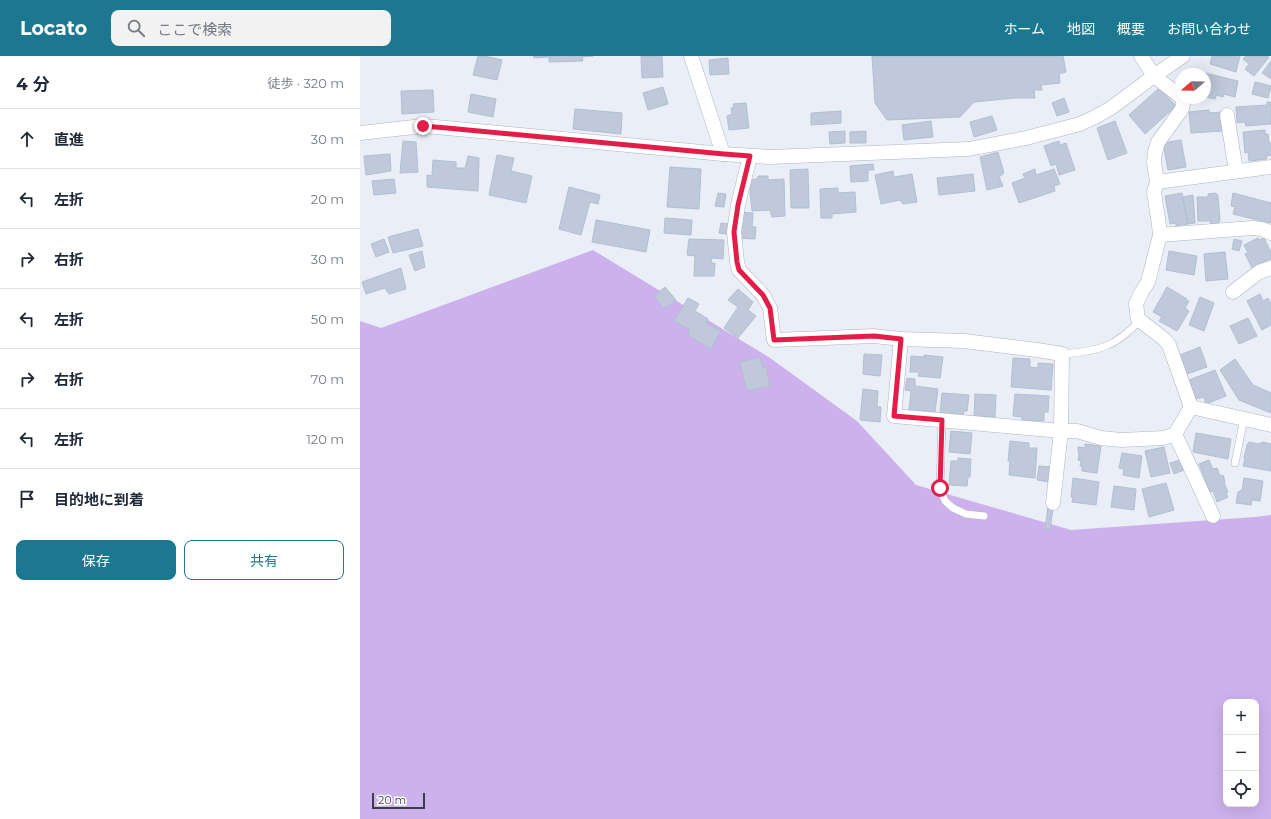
<!DOCTYPE html>
<html lang="ja">
<head>
<meta charset="utf-8">
<style>
	body { margin:0; font-family:Montserrat,"Noto Sans JP",sans-serif; background:#f2f2f3; color:#1f2937 }
	.controls { position:absolute; right:12px; bottom:12px; display:grid; overflow:hidden; border-radius:8px; box-shadow:0 4px 16px #0002 }
	.controls button { width:36px; height:36px; display:grid; place-items:center; padding:0; border:0; border-bottom:1px solid #e0e1e3; background:#fff; color:#1f2937; font:20px sans-serif }
	.compass { position:absolute; left:815px; top:12px; width:36px; height:36px; border-radius:50%; background:#fff; box-shadow:0 4px 16px #0002; rotate:250deg }
	.scale { position:absolute; left:12px; bottom:10px; width:53px; box-sizing:border-box; padding-left:4px; border:2px solid #373f4b; border-top:0; font-size:11px; line-height:14px; white-space:nowrap; color:#373f4b; -webkit-text-stroke:3px #fff; paint-order:stroke }
	.stop { position:absolute; width:12px; height:12px; margin:-9px; border:3px solid #e11d48; border-radius:50%; background:#fff }
	.stop.end { background:#e11d48; border-color:#fff; box-shadow:0 1px 4px #0008 }
	.list { margin:0; padding:0; list-style:none }
	h2 { display:flex; justify-content:space-between; align-items:center; height:52px; margin:0; padding:0 16px; font-size:17px }
	h2 small { font-size:13px; font-weight:400; color:#747a83 }
	.list li { display:grid; grid-template-columns:26px 1fr auto; gap:12px; align-items:center; box-sizing:border-box; height:60px; padding:0 16px; border-top:1px solid #e0e1e3 }
	.list b { display:block; font-size:15px; white-space:nowrap }
	.list em { font-size:13px; font-style:normal; color:#747a83 }
	.actions { display:flex; gap:8px; padding:12px 16px }
	.actions a { flex:1; padding:9px 0; border:1px solid #1c7891; border-radius:8px; text-align:center; font-size:14px; color:#1c7891 }
	.actions .main { background:#1c7891; color:#fff }
	.icon { flex:none; width:22px; height:22px; fill:none; stroke:currentColor; stroke-width:2; stroke-linecap:round; stroke-linejoin:round }
	.map { position:relative; flex:none; width:911px; height:763px; overflow:hidden }
	header { display:flex; align-items:center; gap:24px; box-sizing:border-box; height:56px; padding:0 20px; background:#1c7891; color:#fff }
	header strong { font-size:19px }
	nav { display:flex; gap:22px; margin-inline-start:auto; font-size:14px }
	.search { width:280px; height:36px; background:#f2f2f3; display:flex; align-items:center; gap:10px; box-sizing:border-box; padding:0 14px; border-radius:8px; color:#747a83; font-size:15px }
	main { display:flex }
	aside { flex:1; background:#fff }
	.map>svg:first-child { display:block }
	.green { fill:#cdb1ec; fill-rule:evenodd }
	.building { fill:#bfc9d9; stroke:#b1bed4 }
	.lines { fill:none; stroke-linecap:round; stroke-linejoin:round }
	.lane-casing { stroke:#acb4c3; stroke-width:8 }
	.street-casing { stroke:#acb4c3; stroke-width:15 }
	.lane { stroke:#fff; stroke-width:7 }
	.street { stroke:#fff; stroke-width:14 }
	.route { stroke:#e11d48; stroke-width:5 }
</style>
</head>
<body>
<header>
<strong>Locato</strong>
<div class="search"><svg class="icon" aria-label="search" viewBox="0 0 24 24"><circle cx="10" cy="10" r="6"/><path d="M15 15l6 6"/></svg>ここで検索</div>
<nav><a>ホーム</a><a>地図</a><a>概要</a><a>お問い合わせ</a></nav>
</header>
<main>
<aside>
<h2>4 分<small>徒歩 · 320 m</small></h2>
<ul class="list">
<li><svg class="icon" aria-label="ahead" viewBox="0 0 24 24"><path d="M12 20V5M6 11l6-6 6 6"/></svg><div><b>直進</b></div><em>30 m</em></li>
<li><svg class="icon" aria-label="left" viewBox="0 0 24 24"><path d="M17 20v-9H6M10 6l-5 5 5 5"/></svg><div><b>左折</b></div><em>20 m</em></li>
<li><svg class="icon" aria-label="right" viewBox="0 0 24 24"><path d="M7 20v-9h11M14 6l5 5-5 5"/></svg><div><b>右折</b></div><em>30 m</em></li>
<li><svg class="icon" aria-label="left" viewBox="0 0 24 24"><path d="M17 20v-9H6M10 6l-5 5 5 5"/></svg><div><b>左折</b></div><em>50 m</em></li>
<li><svg class="icon" aria-label="right" viewBox="0 0 24 24"><path d="M7 20v-9h11M14 6l5 5-5 5"/></svg><div><b>右折</b></div><em>70 m</em></li>
<li><svg class="icon" aria-label="left" viewBox="0 0 24 24"><path d="M17 20v-9H6M10 6l-5 5 5 5"/></svg><div><b>左折</b></div><em>120 m</em></li>
<li><svg class="icon" aria-label="arrive" viewBox="0 0 24 24"><path d="M6 21V4h12l-3 4 3 4H6"/></svg><div><b>目的地に到着</b></div></li>
</ul>
<div class="actions"><a class="main">保存</a><a>共有</a></div>
</aside>
<div class="map">
<svg width="911" height="763" viewBox="0 0 911 763">
	<rect width="100%" height="100%" fill="#eaeef6"/>
	<path class="green" d="M233,194L410,302L497,365L556,429L711,474L895,461L911,459V763H0V265L21,272ZM866,646H896V748H866Z"/>
	<g class="building">
		<path d="M118,0H124L142,4L137,24L113,19Z"/>
		<path d="M173,0H233L222,1L223,5L189,6V1L174,2Z"/>
		<path d="M281,0H302L303,21L282,22Z"/>
		<path d="M512,0H703L706,16L699,18L700,27L681,29L682,34H674L675,42H655L614,46L600,61L527,64L515,47Z"/>
		<path d="M852,0H880L876,16L850,8Z"/>
		<path d="M886,0H907L909,1L894,20L885,13L889,8L883,3Z"/>
		<path d="M368,2L369,18L350,19L349,4Z"/>
		<path d="M911,5V23L902,17Z"/>
		<path d="M845,17L878,25L875,41L864,38L863,41L856,39L855,43L845,41Z"/>
		<path d="M895,26L911,30L908,42L892,38Z"/>
		<path d="M303,31L308,48L288,54L283,37Z"/>
		<path d="M799,32L816,50L785,78L769,59Z"/>
		<path d="M73,34L74,56L42,58L41,35Z"/>
		<path d="M111,38L136,43L133,61L108,56Z"/>
		<path d="M704,42L709,56L697,60L692,47Z"/>
		<path d="M907,46H911V68L886,70L885,66L877,67L876,51L907,49Z"/>
		<path d="M386,47L389,72L369,74L367,60L372,58L371,52H374L373,48Z"/>
		<path d="M215,53L262,57L261,78L213,73Z"/>
		<path d="M849,54V57L862,56L863,75L831,77L829,56Z"/>
		<path d="M481,55V67L451,69V57Z"/>
		<path d="M632,60L637,74L614,81L610,66Z"/>
		<path d="M571,65L573,81L544,84L542,69Z"/>
		<path d="M755,65L767,97L748,104L737,72Z"/>
		<path d="M905,74V78H908L909,87H911V99L906,100L907,103L889,105L888,96L885,97L883,76Z"/>
		<path d="M485,75V87L470,88L469,76Z"/>
		<path d="M506,75V87H490V76Z"/>
		<path d="M821,84L826,111L808,114L803,87Z"/>
		<path d="M43,85L56,86L58,116L40,117Z"/>
		<path d="M699,85L700,89L706,87L715,114L699,119L696,108L691,110L684,90Z"/>
		<path d="M638,96L644,117L639,121L643,130L627,134L620,101Z"/>
		<path d="M30,98L31,115L6,119L4,100Z"/>
		<path d="M137,99L154,102L151,115L172,120L166,147L129,139Z"/>
		<path d="M108,100L119,102L118,135L67,131V119L72,120L73,104L96,106V112H105Z"/>
		<path d="M513,108L514,114H508V125L491,126L490,110Z"/>
		<path d="M310,111L341,113L339,153L307,151Z"/>
		<path d="M448,113L449,152H431L430,114Z"/>
		<path d="M675,113L676,119L694,113L700,128L694,130L695,135L659,147L652,127L665,122L663,118Z"/>
		<path d="M533,115L534,121L552,118L557,146L543,148L540,144L521,148L515,119Z"/>
		<path d="M613,118L615,135L579,139L577,122Z"/>
		<path d="M398,120H408V124L424,123L425,160L412,161L410,154L392,155L389,124L397,123Z"/>
		<path d="M34,123L36,137L14,139L12,125Z"/>
		<path d="M209,131L240,139L238,148L230,146L221,179L199,173Z"/>
		<path d="M478,132V137L495,136L496,156L472,158V162H461L460,133Z"/>
		<path d="M358,137L366,138L364,151L355,150Z"/>
		<path d="M822,137L828,168L816,170V167L810,168L805,140Z"/>
		<path d="M856,137L858,140L860,165L858,167L851,168L850,165H838L837,141H848V138Z"/>
		<path d="M873,137L911,147V164L910,167L873,158L875,151L871,150Z"/>
		<path d="M833,139L835,167L828,168L823,141Z"/>
		<path d="M379,156L393,157L392,171H396L395,183L377,182Z"/>
		<path d="M305,162L332,164L331,179L304,177Z"/>
		<path d="M236,164L290,174L286,196L232,186Z"/>
		<path d="M361,167L369,168L367,178L359,177Z"/>
		<path d="M58,173L63,190L33,197L28,181Z"/>
		<path d="M898,182L899,184L904,182L911,196V203L892,212L885,198L888,197L884,189Z"/>
		<path d="M24,183L29,196L16,201L11,188Z"/>
		<path d="M329,183L364,184L363,203L352,202L351,207H355L354,220H334L335,200L327,199Z"/>
		<path d="M874,183L882,185L879,195L872,193Z"/>
		<path d="M62,195L65,211L55,215L49,199Z"/>
		<path d="M809,195L837,200L834,219L806,214Z"/>
		<path d="M865,196L868,223L846,225L844,198Z"/>
		<path d="M41,212L46,233L29,238L25,232L6,238L2,226Z"/>
		<path d="M305,231L316,244L304,253L294,240Z"/>
		<path d="M807,231L827,243L825,245H829L825,252L829,255L817,275L799,265L802,261L793,256Z"/>
		<path d="M378,233L393,246L388,254L396,260L378,282L364,272L378,251L368,244Z"/>
		<path d="M900,238L903,245L908,242L911,248V269L902,274L887,245Z"/>
		<path d="M840,241L854,247L844,275L829,269Z"/>
		<path d="M328,242L339,248L335,255L348,263L346,267L361,275L351,293L328,279L330,274L314,265Z"/>
		<path d="M888,262L897,280L879,288L870,270Z"/>
		<path d="M840,291L847,311L827,318L820,299Z"/>
		<path d="M504,298L522,299L520,320L503,318Z"/>
		<path d="M564,299L583,301L580,322L558,320L559,316H550L551,300L564,301Z"/>
		<path d="M400,301L403,312L406,311L410,330L387,335L380,306Z"/>
		<path d="M653,302L670,303V311L678,312V307L693,308L691,334L651,331Z"/>
		<path d="M875,303L893,329L911,337V357L879,344L860,314Z"/>
		<path d="M855,314L866,340L846,348L844,341L836,343L829,324Z"/>
		<path d="M547,322L555,323V330L578,333L575,356L549,354L551,335L545,334Z"/>
		<path d="M503,333L518,335L517,351H521L520,366L500,364Z"/>
		<path d="M582,337L609,339L607,355H604L603,359L580,357Z"/>
		<path d="M615,338L636,339L635,361L614,360Z"/>
		<path d="M655,338L689,340L688,356H684V365L662,364V361L653,360Z"/>
		<path d="M591,375L612,377L610,398L589,396Z"/>
		<path d="M836,377L871,383L868,403L833,396Z"/>
		<path d="M650,385L669,387V392H677L675,422L649,419L650,405H648Z"/>
		<path d="M889,386L898,388L903,386L911,388V415L883,410L885,403L884,402L887,389Z"/>
		<path d="M725,388L741,390L737,417L722,415V410H720L721,405L718,404L719,398L718,394V391L725,392Z"/>
		<path d="M804,391L810,417L791,421L785,395Z"/>
		<path d="M762,397L782,400L779,422L763,419L764,413L759,412Z"/>
		<path d="M598,402L611,403L610,421H608L607,430L589,429L591,405H598Z"/>
		<path d="M820,404L824,414L814,418L810,407Z"/>
		<path d="M849,404L853,413L857,412L860,420L863,419L865,426L864,427L868,436L866,437L868,441L857,446L853,435L850,436L839,408Z"/>
		<path d="M679,410L691,411L689,426L677,424Z"/>
		<path d="M713,422L739,426L736,449L712,446L713,441H711Z"/>
		<path d="M884,422L903,425L900,445L892,444L891,449L876,447L878,436L882,434Z"/>
		<path d="M806,427L814,454L789,461L782,433Z"/>
		<path d="M754,430L776,433L774,454L751,451Z"/>
		<path d="M688,451L693,452L690,474L685,473Z"/>
	</g>
	<g class="lines">
		<g class="lane-casing">
			<g id="lane">
				<path d="M702,298C738,295 755,292 780,264"/>
				<path d="M582,364L580,433L585,445L593,452L606,458L624,460"/>
				<path d="M875,407L884,362"/>
			</g>
		</g>
		<g class="street-casing">
			<g id="street">
				<path d="M331,0L363,98"/>
				<path d="M781,0L794,20L821,41"/>
				<path d="M867,59L876,115"/>
				<path d="M0,77L63,70L87,72L363,98L410,101L609,93L666,82L720,68L735,61L751,52L794,20L823,0"/>
				<path d="M390,100L378,149L374,176L377,206L379,214L403,239L410,252L414,284L514,280L541,283L604,285L677,294L702,298L701,375L693,447"/>
				<path d="M797,126L911,111"/>
				<path d="M800,179L799,169L794,136L797,126L794,106L795,96L798,86L822,53L824,43L823,42"/>
				<path d="M873,236L899,216L911,212"/>
				<path d="M541,283L534,360L701,375H717L741,382L761,384L804,382L815,378L831,351L911,369"/>
				<path d="M831,351L809,289L804,283L778,263L776,248L781,237L788,226L800,179L892,172L902,173L911,177"/>
				<path d="M815,378L853,460"/>
			</g>
		</g>
		<use href="#lane" class="lane"/>
		<use href="#street" class="street"/>
	</g>
	<g class="lines">
		<path class="route" d="M63,70L87,72L364,98L390,100L378,149L374,176L377,206L379,214L403,239L410,252L414,284L514,280L541,283L534,360L582,364L580,432"/>
	</g>
</svg>
<div class="controls">
<button>+</button>
<button>−</button>
<button><svg class="icon" aria-label="locate" viewBox="0 0 24 24"><circle cx="12" cy="12" r="6"/><path d="M12 2v4M12 18v4M2 12h4M18 12h4"/></svg></button>
</div>
<svg class="compass" viewBox="-18 -18 36 36"><path d="M0-13l5 13h-10z" fill="#e53935"/><path d="M0 13l5-13h-10z" fill="#747a83"/></svg>
<div class="scale">20 m</div>
<div class="stop" style="left:580px;top:432px"></div>
<div class="stop end" style="left:63px;top:70px"></div>
</div>
</main>
</body>
</html>
